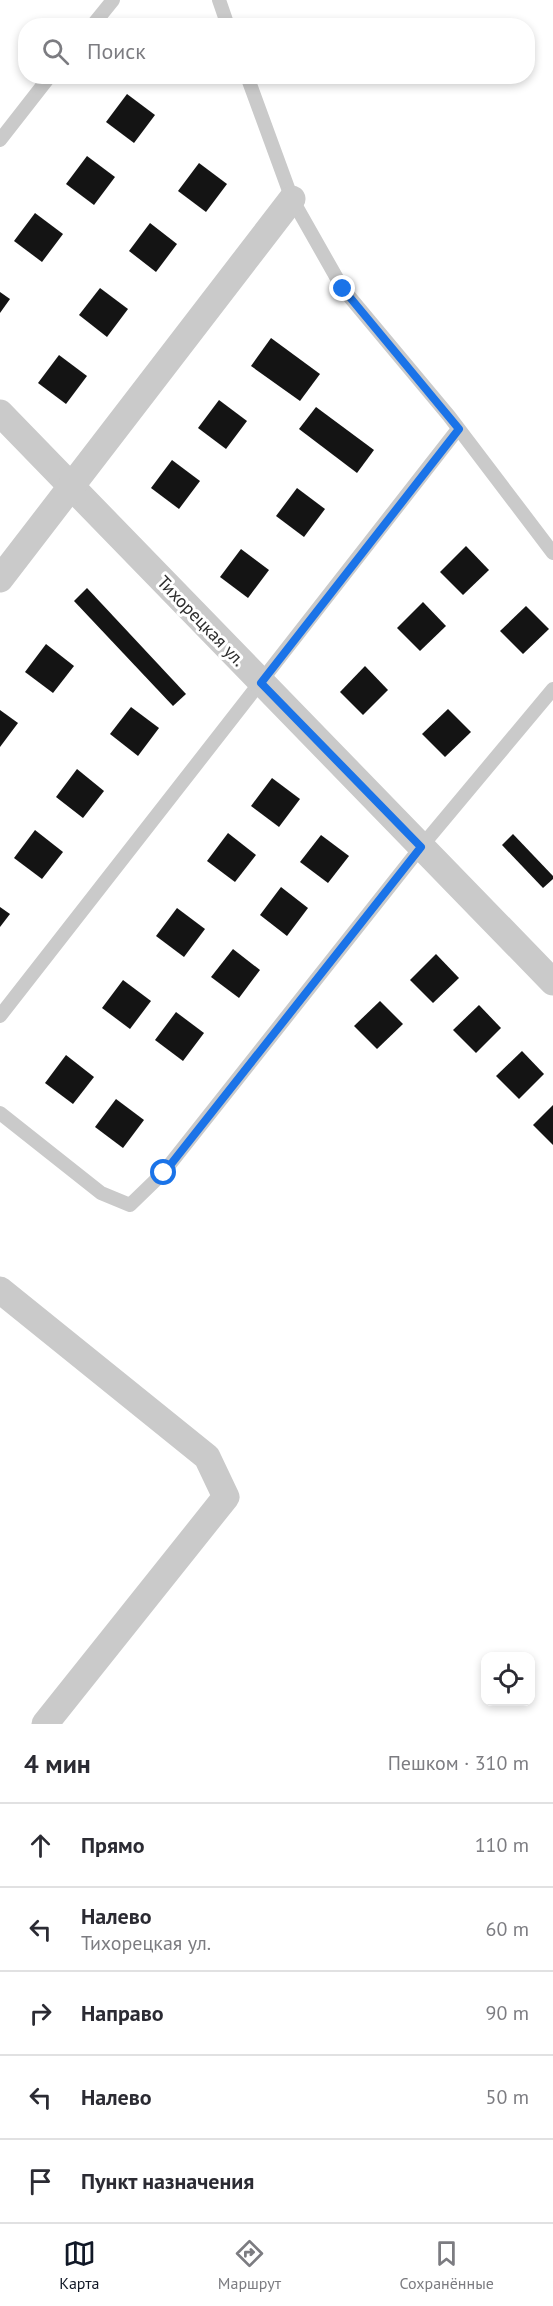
<!DOCTYPE html>
<html lang="ru">
<head>
<meta charset="utf-8">
<style>
	body { margin:0; font-family:"PT Sans",sans-serif; background:#f7f7f7; color:#2b2b33 }
	.controls { position:absolute; right:18px; bottom:18px; display:grid; overflow:hidden; border-radius:12px; box-shadow:0 3px 9px #0003 }
	.controls button { width:54px; height:54px; display:grid; place-items:center; padding:0; border:0; border-bottom:2px solid #e1e1e2; background:#fff; color:#2b2b33; font:30px sans-serif }
	.stop { position:absolute; width:18px; height:18px; margin:-14px; border:4px solid #1a73e8; border-radius:50%; background:#fff }
	.stop.end { background:#1a73e8; border-color:#fff; box-shadow:0 2px 6px #0008 }
	.list { margin:0; padding:0; list-style:none }
	h2 { display:flex; justify-content:space-between; align-items:center; height:78px; margin:0; padding:0 24px; font-size:26px }
	h2 small { font-size:20px; font-weight:400; color:#7c7c81 }
	.list li { display:grid; grid-template-columns:39px 1fr auto; gap:18px; align-items:center; box-sizing:border-box; height:84px; padding:0 24px; border-top:2px solid #e1e1e2 }
	.list b { display:block; font-size:22px; white-space:nowrap }
	.list p { margin:0; font-size:20px; white-space:nowrap; color:#7c7c81 }
	.list em { font-size:20px; font-style:normal; color:#7c7c81 }
	.icon { flex:none; width:33px; height:33px; fill:none; stroke:currentColor; stroke-width:2; stroke-linecap:round; stroke-linejoin:round }
	.map { position:relative; flex:none; width:553px; height:1724px; overflow:hidden }
	.search { position:absolute; background:#fff; box-shadow:0 3px 9px #0003; left:18px; right:18px; top:18px; height:66px; display:flex; align-items:center; gap:15px; box-sizing:border-box; padding:0 21px; border-radius:24px; color:#7c7c81; font-size:22px }
	.sheet { height:498px; background:#fff }
	nav { display:flex; justify-content:space-around; align-items:center; box-sizing:border-box; height:84px; border-top:2px solid #e1e1e2; background:#fff; font-size:16px; color:#7c7c81 }
	nav a { display:grid; justify-items:center; gap:3px }
	nav .on { color:#111827 }
	.map>svg:first-child { display:block }
	.building { fill:#141414 }
	.lines { fill:none; stroke-linecap:round; stroke-linejoin:round }
	.service { stroke:#cacaca; stroke-width:14 }
	.minor { stroke:#cacaca; stroke-width:27 }
	.route { stroke:#1a73e8; stroke-width:8 }
	.labels { text-anchor:middle; stroke-width:6; stroke-linejoin:round; paint-order:stroke }
	.street-label { font-size:18px; fill:#2d2d2d; stroke:#fff }
</style>
</head>
<body>
<div class="map">
<svg width="553" height="1724" viewBox="0 0 553 1724">
	<rect width="100%" height="100%" fill="#fff"/>
	<g class="building">
		<path d="M127,94L155,115L134,143L106,122Z"/>
		<path d="M87,156L115,177L94,205L66,184Z"/>
		<path d="M199,163L227,184L206,212L178,191Z"/>
		<path d="M35,213L63,234L42,262L14,241Z"/>
		<path d="M150,223L177,244L156,272L129,251Z"/>
		<path d="M100,288L128,309L107,337L79,315Z"/>
		<path d="M0,292L10,299L0,313Z"/>
		<path d="M271,338L320,374L300,401L251,366Z"/>
		<path d="M59,355L87,376L66,404L38,383Z"/>
		<path d="M219,400L247,421L226,449L198,428Z"/>
		<path d="M316,407L374,450L357,473L299,429Z"/>
		<path d="M172,460L200,481L179,509L151,488Z"/>
		<path d="M297,488L325,509L304,537L276,516Z"/>
		<path d="M466,546L489,570L463,595L440,572Z"/>
		<path d="M241,549L269,570L248,598L220,577Z"/>
		<path d="M87,588L186,694L173,706L74,601Z"/>
		<path d="M423,602L446,626L420,651L397,628Z"/>
		<path d="M526,606L549,629L523,654L500,631Z"/>
		<path d="M46,644L74,666L53,693L25,672Z"/>
		<path d="M365,666L388,690L363,715L340,692Z"/>
		<path d="M131,707L159,728L138,756L110,734Z"/>
		<path d="M448,709L471,732L445,757L422,734Z"/>
		<path d="M0,710L18,723L0,747Z"/>
		<path d="M77,769L104,791L83,818L56,797Z"/>
		<path d="M272,778L300,799L279,827L251,806Z"/>
		<path d="M35,830L63,852L42,879L14,858Z"/>
		<path d="M228,833L256,855L235,882L207,861Z"/>
		<path d="M513,834L553,876V879L543,888L502,845Z"/>
		<path d="M321,835L349,856L328,883L300,862Z"/>
		<path d="M281,887L308,908L287,936L260,915Z"/>
		<path d="M0,907L10,914L0,927Z"/>
		<path d="M177,908L205,929L184,957L156,936Z"/>
		<path d="M233,949L260,970L239,998L211,977Z"/>
		<path d="M436,954L459,978L433,1003L410,980Z"/>
		<path d="M123,980L151,1001L130,1029L102,1008Z"/>
		<path d="M380,1001L403,1024L377,1049L354,1026Z"/>
		<path d="M479,1005L501,1028L476,1053L453,1030Z"/>
		<path d="M176,1012L204,1033L183,1061L155,1040Z"/>
		<path d="M522,1051L544,1074L519,1099L496,1076Z"/>
		<path d="M66,1055L94,1077L73,1104L45,1083Z"/>
		<path d="M116,1099L144,1120L123,1148L95,1127Z"/>
		<path d="M553,1105V1145L533,1125Z"/>
	</g>
	<g class="lines">
		<g class="service">
			<path d="M219,0L228,26"/>
			<path d="M92,26L113,0"/>
			<path d="M247,76L292,199L343,289L449,416L553,553"/>
			<path d="M0,140L50,76"/>
			<path d="M0,1016L458,429"/>
			<path d="M0,1113L101,1193L130,1205L163,1173L421,847L553,689"/>
		</g>
		<g class="minor">
			<path d="M0,413L553,982"/>
			<path d="M0,579L292,199"/>
			<path d="M0,1290L207,1457L226,1497L45,1724"/>
		</g>
	</g>
	<g class="lines">
		<path class="route" d="M164,1173L421,847L261,683L459,429L343,289"/>
	</g>
	<g class="labels">
		<g class="street-label">
			<text transform="translate(201 621) rotate(46)" y="6">Тихорецкая ул.</text>
		</g>
	</g>
</svg>
<div class="controls">
<button><svg class="icon" aria-label="locate" viewBox="0 0 24 24"><circle cx="12" cy="12" r="6"/><path d="M12 2v4M12 18v4M2 12h4M18 12h4"/></svg></button>
</div>
<div class="stop" style="left:164px;top:1173px"></div>
<div class="stop end" style="left:343px;top:289px"></div>
<div class="search"><svg class="icon" aria-label="search" viewBox="0 0 24 24"><circle cx="10" cy="10" r="6"/><path d="M15 15l6 6"/></svg>Поиск</div>
</div>
<section class="sheet">
<h2>4 мин<small>Пешком · 310 m</small></h2>
<ul class="list">
<li><svg class="icon" aria-label="ahead" viewBox="0 0 24 24"><path d="M12 20V5M6 11l6-6 6 6"/></svg><div><b>Прямо</b></div><em>110 m</em></li>
<li><svg class="icon" aria-label="left" viewBox="0 0 24 24"><path d="M17 20v-9H6M10 6l-5 5 5 5"/></svg><div><b>Налево</b><p>Тихорецкая ул.</p></div><em>60 m</em></li>
<li><svg class="icon" aria-label="right" viewBox="0 0 24 24"><path d="M7 20v-9h11M14 6l5 5-5 5"/></svg><div><b>Направо</b></div><em>90 m</em></li>
<li><svg class="icon" aria-label="left" viewBox="0 0 24 24"><path d="M17 20v-9H6M10 6l-5 5 5 5"/></svg><div><b>Налево</b></div><em>50 m</em></li>
<li><svg class="icon" aria-label="arrive" viewBox="0 0 24 24"><path d="M6 21V4h12l-3 4 3 4H6"/></svg><div><b>Пункт назначения</b></div></li>
</ul>
</section>
<nav>
<a class="on"><svg class="icon" aria-label="map" viewBox="0 0 24 24"><path d="M3 6l6-2 6 2 6-2v14l-6 2-6-2-6 2zM9 4v14M15 6v14"/></svg>Карта</a>
<a><svg class="icon" aria-label="directions" viewBox="0 0 24 24"><path d="M12 3l9 9-9 9-9-9zM9 14v-3h6M13 9l2 2-2 2"/></svg>Маршрут</a>
<a><svg class="icon" aria-label="saved" viewBox="0 0 24 24"><path d="M7 4h10v16l-5-4-5 4z"/></svg>Сохранённые</a>
</nav>
</body>
</html>
